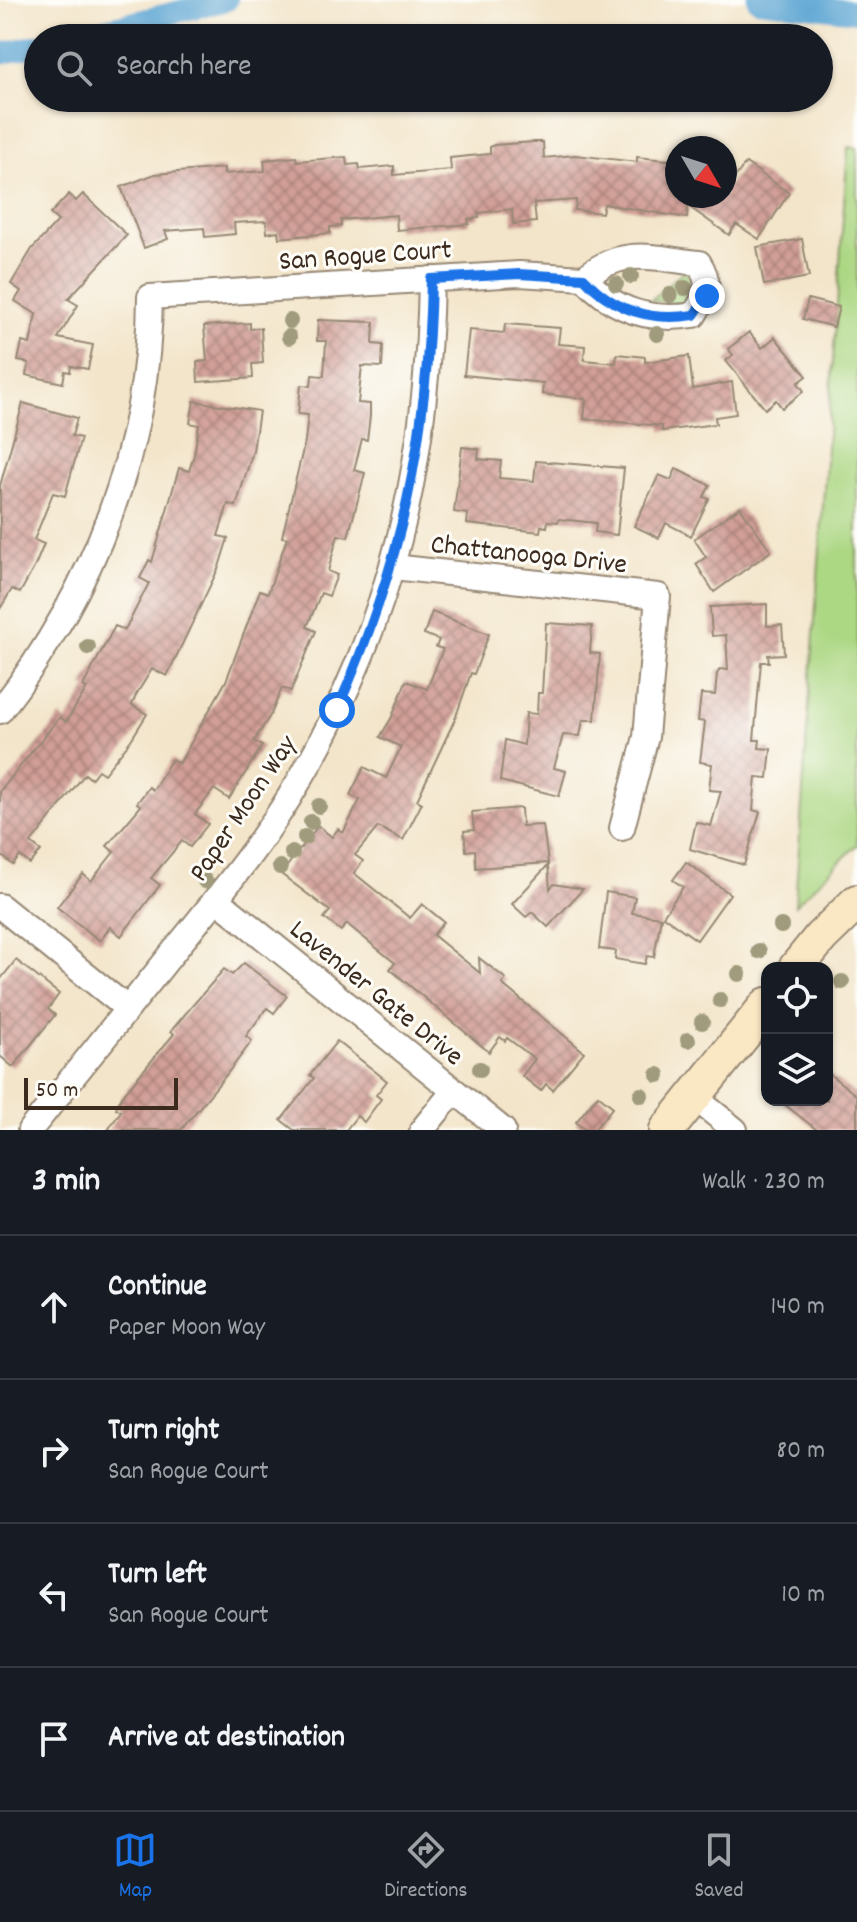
<!DOCTYPE html>
<html lang="en">
<head>
<meta charset="utf-8">
<style>
	body { margin:0; font-family:Dekko,sans-serif; background:#242831; color:#f1f3f6 }
	.controls { position:absolute; right:24px; bottom:24px; display:grid; overflow:hidden; border-radius:16px; box-shadow:0 2px 6px #0004 }
	.controls button { width:72px; height:72px; display:grid; place-items:center; padding:0; border:0; border-bottom:2px solid #363941; background:#171b24; color:#f1f3f6; font:40px sans-serif }
	.compass { position:absolute; left:665px; top:136px; width:72px; height:72px; border-radius:50%; background:#171b24; box-shadow:0 2px 6px #0004; rotate:129deg }
	.scale { position:absolute; left:24px; bottom:20px; width:154px; box-sizing:border-box; padding-left:8px; border:4px solid #3b2a1e; border-top:0; font-size:22px; line-height:28px; white-space:nowrap; color:#3b2a1e; -webkit-text-stroke:6px #fdfcf7; paint-order:stroke }
	.stop { position:absolute; width:24px; height:24px; margin:-18px; border:6px solid #1a73e8; border-radius:50%; background:#fff }
	.stop.end { background:#1a73e8; border-color:#fff; box-shadow:0 2px 8px #0008 }
	.list { margin:0; padding:0; list-style:none }
	h2 { display:flex; justify-content:space-between; align-items:center; height:104px; margin:0; padding:0 32px; font-size:34px }
	h2 small { font-size:26px; font-weight:400; color:#9ea1a6 }
	.list li { display:grid; grid-template-columns:52px 1fr auto; gap:24px; align-items:center; box-sizing:border-box; height:144px; padding:0 32px; border-top:2px solid #363941 }
	.list b { display:block; font-size:30px; white-space:nowrap }
	.list p { margin:0; font-size:26px; white-space:nowrap; color:#9ea1a6 }
	.list em { font-size:26px; font-style:normal; color:#9ea1a6 }
	.icon { flex:none; width:44px; height:44px; fill:none; stroke:currentColor; stroke-width:2; stroke-linecap:round; stroke-linejoin:round }
	.map { position:relative; flex:none; width:857px; height:1130px; overflow:hidden }
	.search { position:absolute; background:#171b24; box-shadow:0 2px 6px #0004; left:24px; right:24px; top:24px; height:88px; display:flex; align-items:center; gap:20px; box-sizing:border-box; padding:0 28px; border-radius:44px; color:#9ea1a6; font-size:30px }
	.sheet { height:680px; background:#171b24 }
	nav { display:flex; justify-content:space-around; align-items:center; box-sizing:border-box; height:112px; border-top:2px solid #363941; background:#171b24; font-size:22px; color:#9ea1a6 }
	nav a { display:grid; justify-items:center; gap:4px }
	nav .on { color:#1a73e8 }
	.map>svg:first-child { display:block }
	.green { fill:#acd783; stroke:#748050; stroke-width:2 }
	.lines { fill:none; stroke-linecap:round; stroke-linejoin:round }
	.canal { stroke:#5ba5d3; stroke-width:22 }
	.building { fill:url(#building-cross-hatch) }
	.street-casing { stroke:#978874; stroke-width:28 }
	.secondary-casing { stroke:#978874; stroke-width:38 }
	.street { stroke:#fff; stroke-width:24 }
	.secondary { stroke:#fae7c3; stroke-width:34 }
	.tree { fill:#a09b7c }
	.route { stroke:#1a73e8; stroke-width:10 }
	.labels { text-anchor:middle; stroke-width:6; stroke-linejoin:round; paint-order:stroke }
	.street-label { font-size:28px; fill:#3b2a1e; stroke:#fdfcf7 }
</style>
</head>
<body>
<div class="map">
<svg width="857" height="1130" viewBox="0 0 857 1130">
	<defs>
		<pattern id="building-cross-hatch" width="8" height="8" patternUnits="userSpaceOnUse" patternTransform="scale(2)"><rect width="8" height="8" fill="#d19f97"/><path d="M0 0l8 8M0 8l8-8" fill="none" stroke="#ab827b"/></pattern>
	</defs>
	<rect width="100%" height="100%" fill="#fdfcf7"/>
	<filter id="ink" filterUnits="userSpaceOnUse"><feTurbulence type="fractalNoise" baseFrequency=".0125" numOctaves="2"/><feDisplacementMap in="SourceGraphic" scale="16" xChannelSelector="R" yChannelSelector="G"/><feConvolveMatrix kernelMatrix="1 2 1 2 8 2 1 2 1" color-interpolation-filters="sRGB"/></filter>
	<filter id="wash" filterUnits="userSpaceOnUse"><feTurbulence type="fractalNoise" baseFrequency=".006" numOctaves="4" result="noise"/><feDisplacementMap in="SourceGraphic" scale="32" xChannelSelector="R" yChannelSelector="G"/><feGaussianBlur stdDeviation="1.8" result="paint"/><feColorMatrix in="noise" values="0 0 0 0 0 0 0 0 0 0 0 0 0 0 0 0 0 1.4 0 .05"/><feComposite in="paint" operator="in"/></filter>
	<g filter="url(#wash)">
		<rect width="100%" height="100%" fill="#f3e5ca"/>
		<g class="green">
			<path d="M848,147L857,148V845L795,905Z"/>
			<path d="M683,271L696,280L698,292L686,305L651,300Z"/>
		</g>
		<g class="lines">
			<g class="canal">
				<path d="M758,0L857,12"/>
				<path d="M68,38L227,0"/>
				<path d="M0,54L38,45"/>
			</g>
		</g>
		<g id="blocks">
			<g class="building">
				<path d="M534,142H543L544,158L575,155L637,162V157L677,161V196H725V190L746,163L789,193L759,239L736,224L729,235L688,206L687,218L604,204L602,213L575,210L576,200L534,203L536,222L513,224L512,209L478,213L479,218L468,219L469,224L397,230L396,215L341,220V226L330,227V233L279,238L278,231L267,233L266,221L234,223L235,234L205,237L204,228L165,231L168,239L144,248L121,187L155,174L224,168V174L265,171L264,160L296,157L297,161L346,157L347,165L359,164L360,169L394,166V175L451,170L450,158L490,154V147L494,145Z"/>
				<path d="M69,194L76,201L83,194L127,235L68,299L78,305L58,338L93,345L88,369L71,366L70,372L65,371L63,383L26,375L29,363L18,361L22,342L30,344L36,314L15,301L21,291L11,284L32,249L58,221L50,214Z"/>
				<path d="M802,239L809,277L764,285L757,247Z"/>
				<path d="M808,299L839,307L834,327L803,319Z"/>
				<path d="M318,320L374,322L373,344L383,345L382,367L362,366L358,403L370,404V416L367,440L362,439L354,470L365,473L348,537L338,535L328,571L337,575L329,596L321,593L307,627L316,631L291,691L282,688L271,714L254,741L262,746L229,799L214,789L195,814L208,824L190,847L182,841L151,878L160,885L121,936L110,927L100,941L57,907L83,874L91,881L114,852L107,846L141,806L137,803L149,787L153,790L172,759L179,764L226,681L260,590L268,593L287,538L282,537L305,441L308,415L298,414L301,385L311,386L312,375L324,376L326,341H317Z"/>
				<path d="M250,323V329L261,328L263,363L252,364L253,378L198,382L197,362L207,361L204,326Z"/>
				<path d="M505,324L560,328L558,344L585,346L584,360L616,363L617,354L645,357V362L689,356L693,389L732,382L736,414L715,417L716,424L662,431V426L584,419L586,399L542,394L543,383L464,375L469,330L504,333Z"/>
				<path d="M749,332L762,348L775,337L807,376L798,383L804,391L782,408L776,400L765,409L726,361L733,355L728,349Z"/>
				<path d="M194,401L259,411L253,451L236,506L228,504L218,536L228,538L219,567L167,676L152,669L136,695L132,705L147,714L131,740L104,774L98,770L91,779L85,774L31,843L41,851L30,864L20,856L13,865L0,854V791L60,717L66,722L87,688L83,686L115,626L125,630L149,583L140,578L149,560L152,562L179,468L189,471L194,455L199,425L190,423Z"/>
				<path d="M23,403L77,418L72,436L81,438L65,496L53,493L34,540L44,544L35,566L20,593L12,589L0,609V486Z"/>
				<path d="M462,447L479,449L478,459L501,461L499,478L534,481L536,461L624,468L617,535L595,532L596,523L559,519L558,522L548,521L547,527L541,526L540,532L467,524L468,514L454,512Z"/>
				<path d="M676,469L710,485L704,497L709,499L691,536L666,523L659,538L634,526L659,475L671,480Z"/>
				<path d="M740,507L771,551L714,592L696,564L706,557L694,539Z"/>
				<path d="M767,604V626L782,625L784,654L768,655L769,662H761L754,740H760L759,748L771,749L768,778L756,777L753,810L760,812L744,865L690,849L696,822L711,826L721,791L709,790L712,764L700,762L705,722L698,721L701,694L715,695L717,674L720,669L728,670L726,635L712,636L710,607Z"/>
				<path d="M432,612L489,634L474,674L471,673L455,719L417,800L422,803L403,840L378,827L355,855L363,861L354,873L410,918L422,904L444,922L433,935L480,973L479,958L506,979L502,984L584,1052L553,1090L546,1084L541,1091L522,1076L535,1059L507,1038L505,1041L500,1037L489,1052L390,969L395,963L347,924L341,931L324,918L330,911L281,874L318,826L332,837L338,829L343,833L360,800L350,795L364,767L386,778L401,747L380,737L392,717L406,681L427,689L443,649L436,647L439,640L424,634Z"/>
				<path d="M546,623L592,626L590,653L600,654L595,720H583L580,736L563,735L554,768L566,771L559,796L500,781L505,740L524,745L526,713L537,714L538,693H542Z"/>
				<path d="M521,808L522,826L543,825L548,863L476,868L475,850L466,851L464,831L474,830L472,812Z"/>
				<path d="M686,862L730,894L697,940L663,916L683,887L673,880Z"/>
				<path d="M548,865L550,889L554,884L583,889L548,927L532,912L526,917L512,904Z"/>
				<path d="M606,892L635,897L632,913L661,917L654,957L647,956L645,964L615,959L616,951L599,949Z"/>
				<path d="M16,960L59,994L48,1009L55,1015L13,1067L0,1056V980Z"/>
				<path d="M244,963L287,996L274,1013L267,1008L246,1036L252,1041L227,1074L181,1130H108L121,1111L116,1108L122,1096L174,1034L171,1031L186,1013L224,969L232,975Z"/>
				<path d="M337,1041L387,1081L376,1095L381,1099L364,1122L357,1116L346,1130H294L281,1120L314,1078L310,1075Z"/>
				<path d="M827,1072L857,1096V1130H817L779,1100H827Z"/>
				<path d="M598,1095L613,1107L594,1130H585L576,1122Z"/>
			</g>
		</g>
	</g>
	<g filter="url(#ink)">
		<use href="#blocks" fill-opacity="0" stroke="#978874" stroke-width="2"/>
		<g class="lines">
			<g class="street-casing">
				<g id="street">
					<path d="M393,567L658,596L646,737L622,828"/>
					<path d="M0,711C93,591 149,450 150,297L519,274L584,278C623,246 652,258 699,263C712,284 707,295 694,315C650,322 614,311 584,278"/>
					<path d="M216,899L503,1130"/>
					<path d="M0,906L128,1009"/>
					<path d="M694,1097L735,1130"/>
					<path d="M30,1130C79,1069 129,1008 178,946C221,893 265,840 299,781C393,621 428,463 431,279"/>
					<path d="M422,1130L454,1091"/>
				</g>
			</g>
			<g class="secondary-casing">
				<g id="secondary">
					<path d="M796,968L821,937L857,902"/>
					<path d="M667,1130L767,1005"/>
				</g>
			</g>
			<use href="#street" class="street"/>
			<use href="#secondary" class="secondary"/>
		</g>
		<g class="tree">
			<circle cx="631" cy="276" r="8"/>
			<circle cx="616" cy="284" r="8"/>
			<circle cx="685" cy="288" r="8"/>
			<circle cx="670" cy="295" r="8"/>
			<circle cx="290" cy="321" r="8"/>
			<circle cx="657" cy="334" r="8"/>
			<circle cx="289" cy="337" r="8"/>
			<circle cx="88" cy="647" r="8"/>
			<circle cx="319" cy="806" r="8"/>
			<circle cx="311" cy="822" r="8"/>
			<circle cx="305" cy="837" r="8"/>
			<circle cx="292" cy="853" r="8"/>
			<circle cx="280" cy="867" r="8"/>
			<circle cx="205" cy="881" r="8"/>
			<circle cx="781" cy="926" r="8"/>
			<circle cx="759" cy="951" r="8"/>
			<circle cx="739" cy="974" r="8"/>
			<circle cx="842" cy="982" r="8"/>
			<circle cx="720" cy="1000" r="8"/>
			<circle cx="702" cy="1022" r="8"/>
			<circle cx="688" cy="1040" r="8"/>
			<circle cx="480" cy="1069" r="8"/>
			<circle cx="658" cy="1075" r="8"/>
			<circle cx="641" cy="1095" r="8"/>
		</g>
	</g>
	<g class="lines" filter="url(#ink)">
		<path class="route" d="M337,710C402,563 428,439 431,279L519,274L584,278C614,311 650,322 694,315L707,296"/>
	</g>
	<g class="labels">
		<g class="street-label">
			<text transform="translate(365 253) rotate(-4)" y="10">San Rogue Court</text>
			<text transform="translate(529 552) rotate(6)" y="10">Chattanooga Drive</text>
			<text transform="translate(241 807) rotate(-56)" y="10">Paper Moon Way</text>
			<text transform="translate(378 991) rotate(39)" y="10">Lavender Gate Drive</text>
		</g>
	</g>
</svg>
<div class="controls">
<button><svg class="icon" aria-label="locate" viewBox="0 0 24 24"><circle cx="12" cy="12" r="6"/><path d="M12 2v4M12 18v4M2 12h4M18 12h4"/></svg></button>
<button><svg class="icon" aria-label="layers" viewBox="0 0 24 24"><path d="M12 4l9 5-9 5-9-5zM3 14l9 5 9-5"/></svg></button>
</div>
<svg class="compass" viewBox="-18 -18 36 36"><path d="M0-13l5 13h-10z" fill="#e53935"/><path d="M0 13l5-13h-10z" fill="#9ea1a6"/></svg>
<div class="scale">50 m</div>
<div class="stop" style="left:337px;top:710px"></div>
<div class="stop end" style="left:707px;top:296px"></div>
<div class="search"><svg class="icon" aria-label="search" viewBox="0 0 24 24"><circle cx="10" cy="10" r="6"/><path d="M15 15l6 6"/></svg>Search here</div>
</div>
<section class="sheet">
<h2>3 min<small>Walk · 230 m</small></h2>
<ul class="list">
<li><svg class="icon" aria-label="ahead" viewBox="0 0 24 24"><path d="M12 20V5M6 11l6-6 6 6"/></svg><div><b>Continue</b><p>Paper Moon Way</p></div><em>140 m</em></li>
<li><svg class="icon" aria-label="right" viewBox="0 0 24 24"><path d="M7 20v-9h11M14 6l5 5-5 5"/></svg><div><b>Turn right</b><p>San Rogue Court</p></div><em>80 m</em></li>
<li><svg class="icon" aria-label="left" viewBox="0 0 24 24"><path d="M17 20v-9H6M10 6l-5 5 5 5"/></svg><div><b>Turn left</b><p>San Rogue Court</p></div><em>10 m</em></li>
<li><svg class="icon" aria-label="arrive" viewBox="0 0 24 24"><path d="M6 21V4h12l-3 4 3 4H6"/></svg><div><b>Arrive at destination</b></div></li>
</ul>
</section>
<nav>
<a class="on"><svg class="icon" aria-label="map" viewBox="0 0 24 24"><path d="M3 6l6-2 6 2 6-2v14l-6 2-6-2-6 2zM9 4v14M15 6v14"/></svg>Map</a>
<a><svg class="icon" aria-label="directions" viewBox="0 0 24 24"><path d="M12 3l9 9-9 9-9-9zM9 14v-3h6M13 9l2 2-2 2"/></svg>Directions</a>
<a><svg class="icon" aria-label="saved" viewBox="0 0 24 24"><path d="M7 4h10v16l-5-4-5 4z"/></svg>Saved</a>
</nav>
</body>
</html>
